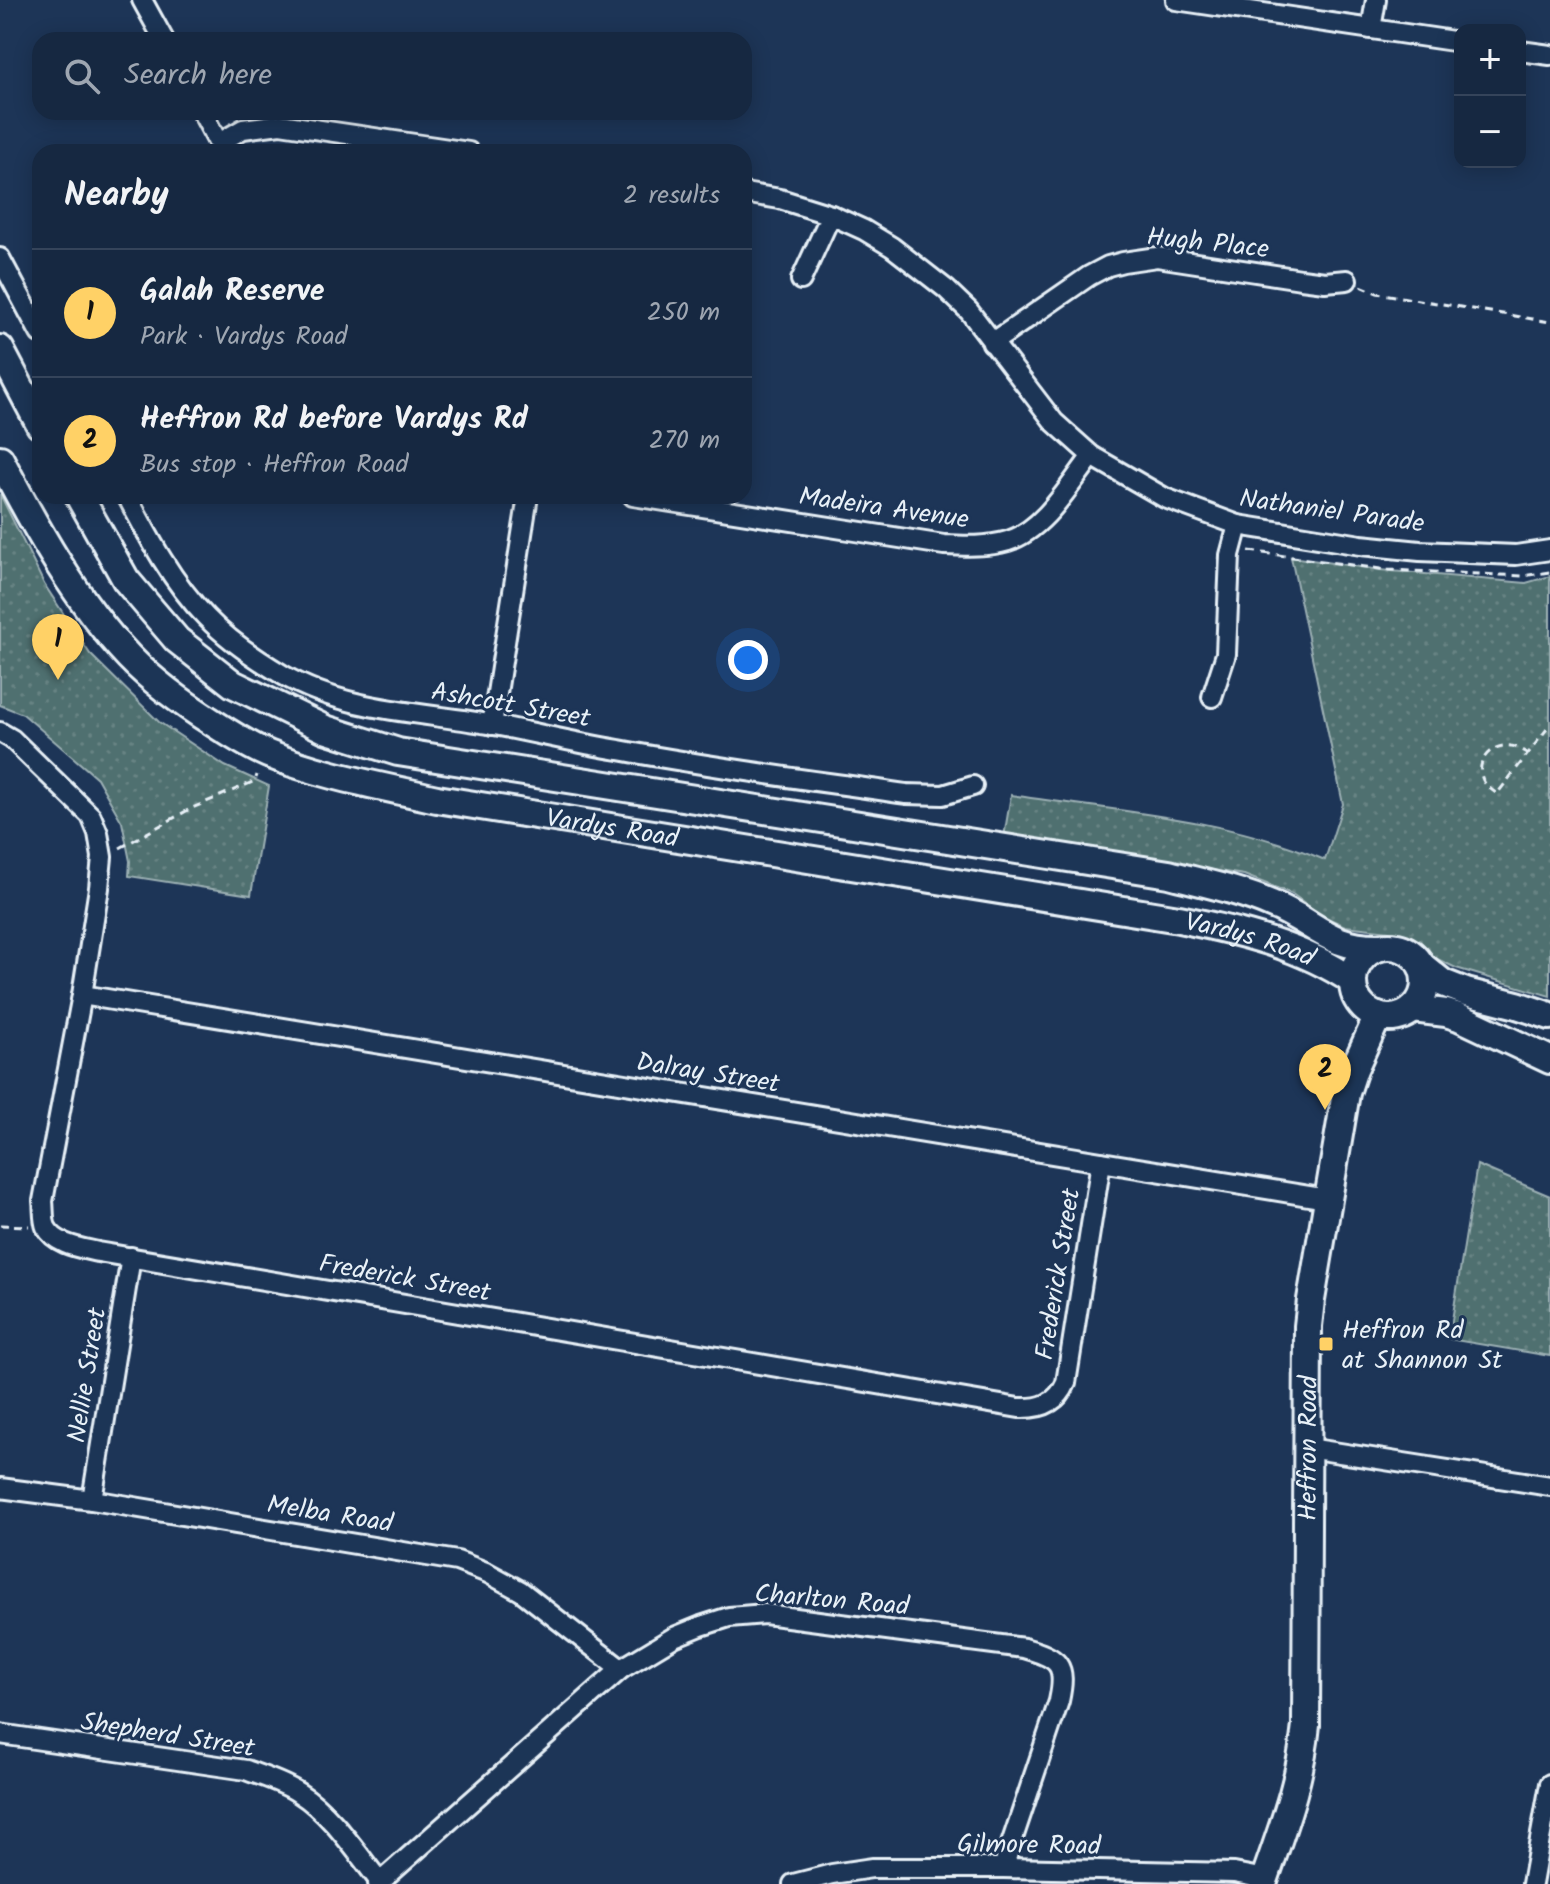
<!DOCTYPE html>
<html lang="en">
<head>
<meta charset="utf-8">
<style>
	body { margin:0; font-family:Kalam,sans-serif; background:#23344c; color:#f1f3f6 }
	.controls { position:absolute; right:24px; top:24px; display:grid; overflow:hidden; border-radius:16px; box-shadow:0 4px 20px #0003 }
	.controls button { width:72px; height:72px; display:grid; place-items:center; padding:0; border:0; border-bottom:2px solid #35445a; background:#162841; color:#f1f3f6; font:40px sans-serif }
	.you { position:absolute; left:748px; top:660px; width:28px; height:28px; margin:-20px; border:6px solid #fff; border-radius:50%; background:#1a73e8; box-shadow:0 0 0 12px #1a73e833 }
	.badge { display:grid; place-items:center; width:52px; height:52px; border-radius:50%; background:#ffd166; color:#111; font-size:26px; font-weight:700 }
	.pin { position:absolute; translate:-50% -66px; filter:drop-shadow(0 2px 4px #0008) }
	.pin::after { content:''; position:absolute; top:42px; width:28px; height:24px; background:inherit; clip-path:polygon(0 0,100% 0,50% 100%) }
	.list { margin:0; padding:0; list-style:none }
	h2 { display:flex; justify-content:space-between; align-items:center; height:104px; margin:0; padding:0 32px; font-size:34px }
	h2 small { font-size:26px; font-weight:400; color:#9ea6b1 }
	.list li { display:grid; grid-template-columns:52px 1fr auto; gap:24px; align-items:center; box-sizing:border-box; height:128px; padding:0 32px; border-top:2px solid #35445a }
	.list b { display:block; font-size:30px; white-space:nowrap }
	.list p { margin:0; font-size:26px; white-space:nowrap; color:#9ea6b1 }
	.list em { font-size:26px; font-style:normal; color:#9ea6b1 }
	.icon { flex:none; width:44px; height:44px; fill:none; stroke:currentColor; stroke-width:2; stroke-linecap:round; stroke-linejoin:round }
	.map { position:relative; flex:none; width:1550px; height:1884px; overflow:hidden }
	.search { position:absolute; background:#162841; box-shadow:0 4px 20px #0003; left:32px; top:32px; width:720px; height:88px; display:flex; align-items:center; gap:20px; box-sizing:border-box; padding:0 28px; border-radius:24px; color:#9ea6b1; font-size:30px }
	.panel { position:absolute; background:#162841; box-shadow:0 4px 20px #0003; left:32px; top:144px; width:720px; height:360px; border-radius:24px }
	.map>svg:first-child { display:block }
	.green { fill:url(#green-dots); stroke:#9cb0b4; stroke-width:2 }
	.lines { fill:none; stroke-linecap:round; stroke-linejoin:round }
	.street-casing { stroke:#e8f1f8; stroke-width:24 }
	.secondary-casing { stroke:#e8f1f8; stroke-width:32 }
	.path { stroke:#e8f1f8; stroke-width:3; stroke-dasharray:8 6; stroke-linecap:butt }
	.street { stroke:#1d3557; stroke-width:18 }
	.secondary { stroke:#1d3557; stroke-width:26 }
	.poi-dot { fill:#ffd166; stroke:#1d3557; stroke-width:3 }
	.labels { text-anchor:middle; stroke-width:6; stroke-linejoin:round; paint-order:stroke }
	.street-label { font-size:26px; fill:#e8f1f8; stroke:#1d3557 }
	.poi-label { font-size:26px; fill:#e8f1f8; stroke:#1d3557; text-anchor:start }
</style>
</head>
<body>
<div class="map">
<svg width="1550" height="1884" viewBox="0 0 1550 1884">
	<defs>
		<pattern id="green-dots" width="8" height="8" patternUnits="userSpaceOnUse" patternTransform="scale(2)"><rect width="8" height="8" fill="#4f6f6f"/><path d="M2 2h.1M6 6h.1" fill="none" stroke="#688484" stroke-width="1.8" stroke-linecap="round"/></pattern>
	</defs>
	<rect width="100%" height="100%" fill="#1d3557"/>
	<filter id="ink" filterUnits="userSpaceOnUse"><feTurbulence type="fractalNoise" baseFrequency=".0125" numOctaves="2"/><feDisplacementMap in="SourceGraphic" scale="16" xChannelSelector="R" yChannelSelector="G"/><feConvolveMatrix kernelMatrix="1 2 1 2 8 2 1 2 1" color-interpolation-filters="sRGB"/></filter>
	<g filter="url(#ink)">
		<g class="green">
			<path d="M0,494L44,584L90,654L159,722L225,766L269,786L251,895L129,876L130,861L122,822L97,778L23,714L0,705Z"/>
			<path d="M1291,557L1380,570L1526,583L1550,576V996L1456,968L1433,957L1418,943L1398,932L1345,926L1321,915L1292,894L1244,875L1004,837L1011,795C1116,811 1226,818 1325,860L1343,804Z"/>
			<path d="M1477,1165L1550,1196V1356L1449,1339Z"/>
		</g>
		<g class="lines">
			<g class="street-casing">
				<g id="street">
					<path d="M142,0L164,40"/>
					<path d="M1176,0L1460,42"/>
					<path d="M1371,29L1376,0"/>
					<path d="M1520,51L1550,55"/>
					<path d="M202,112L223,152"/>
					<path d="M219,143L243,129L280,124L469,152"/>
					<path d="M744,193L780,199L831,215L864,230L892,247L946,289L969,311L1054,422L1092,456L1165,498L1238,525L1361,545L1420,551L1516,555L1550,550"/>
					<path d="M0,258L40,333"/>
					<path d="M801,280L831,215"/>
					<path d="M992,343L1089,276L1108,266L1123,262L1157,257L1301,279L1325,282L1347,280"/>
					<path d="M127,496C149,538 172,582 206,617C228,640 256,659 283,675C346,712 424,712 494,725C536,733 577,743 619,750C714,768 810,780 906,794L943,795L973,786"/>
					<path d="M633,496L944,545C965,546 987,547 1008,541C1044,530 1070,484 1092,456"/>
					<path d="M1212,697L1226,654L1230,555L1238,525"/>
					<path d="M492,725L528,496"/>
					<path d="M0,732L12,739L91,816L98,833L102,857L99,888L82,995L43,1201C44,1209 43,1220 46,1227C55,1245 81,1248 98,1252L1019,1408C1040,1409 1057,1404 1066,1383L1101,1162"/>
					<path d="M82,995L1327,1199"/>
					<path d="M1308,1448L1550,1486"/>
					<path d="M0,1488L92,1500L457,1561L488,1573L521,1591L621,1669"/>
					<path d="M92,1500L131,1257"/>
					<path d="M0,1734L246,1770C264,1777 283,1782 299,1793C331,1813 357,1853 380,1882"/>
					<path d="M378,1884L621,1669L674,1637L701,1626L729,1617L765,1614L1024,1648C1059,1658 1067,1664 1059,1701L1003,1868"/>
					<path d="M793,1884L832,1874L872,1868H1003L1234,1873L1265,1879"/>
					<path d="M1532,1884L1550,1784"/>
				</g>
			</g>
			<g class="secondary-casing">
				<g id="secondary">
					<path d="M0,349L40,425"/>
					<path id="s1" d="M0,459C35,527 76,601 129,657C154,683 185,705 215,724C232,735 249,746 268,754C322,776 381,786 437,799L1179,919C1239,931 1302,946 1353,981"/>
					<path d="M79,496L126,580L177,640L233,684L325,729L398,752L1169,874C1203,883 1239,890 1271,904C1315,921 1327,948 1380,947"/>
					<circle cx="1389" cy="982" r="36"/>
					<path d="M1422,966L1443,983L1466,992L1517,1005L1550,1016"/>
					<path d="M1413,1009L1446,1013L1459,1017L1550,1060"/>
					<path id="s2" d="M1263,1884C1282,1828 1300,1785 1306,1725L1308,1326L1311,1300L1346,1093L1354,1069L1378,1016"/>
				</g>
			</g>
			<g class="path">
				<path d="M1361,286L1377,293L1550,322"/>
				<path d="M1249,551L1388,570L1522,576L1550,572"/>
				<path d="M1529,754C1524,752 1516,746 1511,746C1492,743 1474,761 1483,780C1485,785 1492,790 1497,794L1550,725"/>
				<path d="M120,848L190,809L255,781L257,775"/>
				<path d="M0,1225L29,1226"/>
			</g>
			<use href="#street" class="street"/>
			<use href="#secondary" class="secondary"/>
		</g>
	</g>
	<rect class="poi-dot" x="1318" y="1336" width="16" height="16" rx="4"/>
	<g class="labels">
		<g class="street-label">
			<text transform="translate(1208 242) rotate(6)" y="9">Hugh Place</text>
			<text transform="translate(884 507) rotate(8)" y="9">Madeira Avenue</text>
			<text transform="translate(1332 510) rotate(8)" y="9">Nathaniel Parade</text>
			<text transform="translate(511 704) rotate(10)" y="9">Ashcott Street</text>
			<text dy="9" stroke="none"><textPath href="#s1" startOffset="760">Vardys Road</textPath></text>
			<text dy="9" stroke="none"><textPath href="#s1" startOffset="1408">Vardys Road</textPath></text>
			<text transform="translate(708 1072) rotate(9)" y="9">Dalray Street</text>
			<text transform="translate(1057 1274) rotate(-81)" y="9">Frederick Street</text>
			<text transform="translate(405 1277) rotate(10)" y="9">Frederick Street</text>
			<text transform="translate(86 1375) rotate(-81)" y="9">Nellie Street</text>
			<text dy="9" stroke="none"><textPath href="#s2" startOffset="442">Heffron Road</textPath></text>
			<text transform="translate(330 1513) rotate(9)" y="9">Melba Road</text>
			<text transform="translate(832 1599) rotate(5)" y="9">Charlton Road</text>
			<text transform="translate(168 1734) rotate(9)" y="9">Shepherd Street</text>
			<text transform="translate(1029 1844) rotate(1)" y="9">Gilmore Road</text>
		</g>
		<g class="poi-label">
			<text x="1342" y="1338">Heffron Rd<tspan x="1342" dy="30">at Shannon St</tspan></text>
		</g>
	</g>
</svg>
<div class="controls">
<button>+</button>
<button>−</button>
</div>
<div class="you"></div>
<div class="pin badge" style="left:58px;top:680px">1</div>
<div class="pin badge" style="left:1325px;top:1110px">2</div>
<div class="search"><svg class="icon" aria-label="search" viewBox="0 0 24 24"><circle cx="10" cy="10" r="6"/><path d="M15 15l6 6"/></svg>Search here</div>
<section class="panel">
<h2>Nearby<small>2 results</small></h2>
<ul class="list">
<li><span class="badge">1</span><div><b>Galah Reserve</b><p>Park · Vardys Road</p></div><em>250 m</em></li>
<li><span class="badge">2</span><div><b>Heffron Rd before Vardys Rd</b><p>Bus stop · Heffron Road</p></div><em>270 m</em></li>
</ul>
</section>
</div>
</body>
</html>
